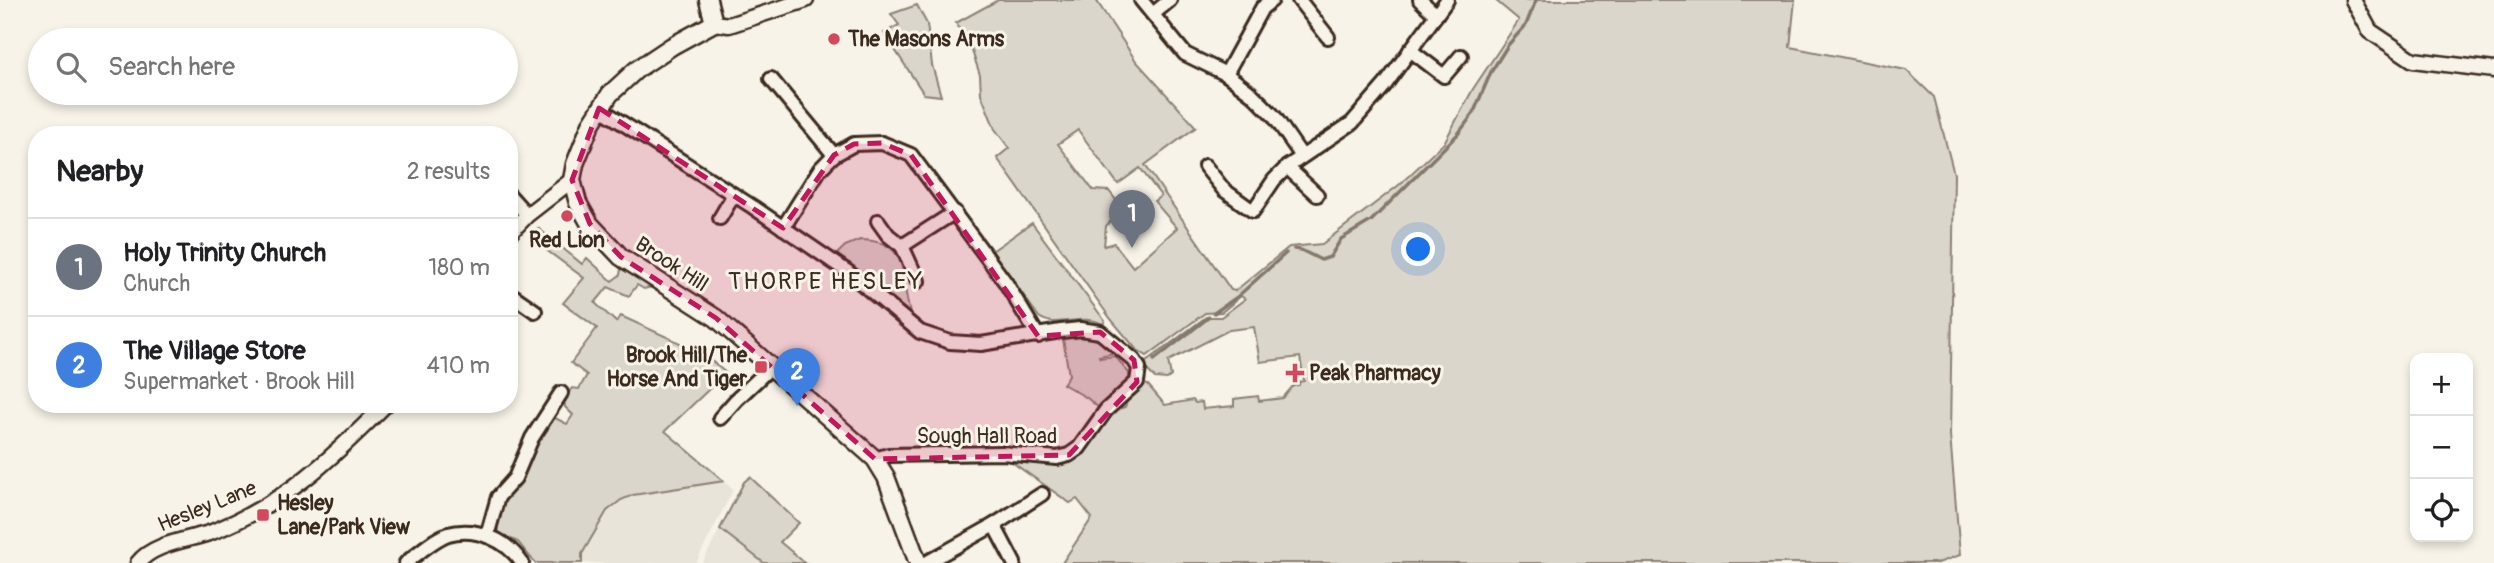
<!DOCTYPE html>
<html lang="en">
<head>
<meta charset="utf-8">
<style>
	body { margin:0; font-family:Pangolin,sans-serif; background:#f6f6f6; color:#202124 }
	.controls { position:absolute; right:21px; bottom:21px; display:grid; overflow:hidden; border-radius:14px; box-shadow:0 4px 10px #0003 }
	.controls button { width:63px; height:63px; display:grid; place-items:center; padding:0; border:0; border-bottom:2px solid #e0e0e0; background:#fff; color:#202124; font:35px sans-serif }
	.you { position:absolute; left:1419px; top:250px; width:24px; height:24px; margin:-18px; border:5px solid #fff; border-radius:50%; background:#1a73e8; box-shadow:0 0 0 10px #1a73e833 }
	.badge { display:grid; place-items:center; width:46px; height:46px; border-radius:50%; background:#d1495b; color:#fff; font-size:23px; font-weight:700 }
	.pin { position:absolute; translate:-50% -58px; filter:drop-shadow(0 2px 4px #0008) }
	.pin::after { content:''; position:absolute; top:37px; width:24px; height:21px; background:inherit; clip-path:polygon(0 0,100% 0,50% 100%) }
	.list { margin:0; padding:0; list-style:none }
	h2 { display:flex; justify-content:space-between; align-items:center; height:91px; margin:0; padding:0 28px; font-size:30px }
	h2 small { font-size:23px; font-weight:400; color:#757577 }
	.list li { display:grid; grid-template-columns:46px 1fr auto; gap:21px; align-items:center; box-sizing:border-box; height:98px; padding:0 28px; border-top:2px solid #e0e0e0 }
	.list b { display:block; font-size:26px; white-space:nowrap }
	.list p { margin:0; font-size:23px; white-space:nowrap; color:#757577 }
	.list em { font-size:23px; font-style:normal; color:#757577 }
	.icon { flex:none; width:38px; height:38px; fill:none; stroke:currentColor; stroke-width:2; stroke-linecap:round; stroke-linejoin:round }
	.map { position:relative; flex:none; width:2494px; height:563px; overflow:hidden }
	.search { position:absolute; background:#fff; box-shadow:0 4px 10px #0003; left:28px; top:28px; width:490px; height:77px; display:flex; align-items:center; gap:18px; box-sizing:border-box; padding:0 24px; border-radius:38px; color:#757577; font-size:26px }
	.panel { position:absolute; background:#fff; box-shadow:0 4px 10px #0003; left:28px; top:126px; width:490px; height:287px; border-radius:28px }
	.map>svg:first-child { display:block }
	.built { fill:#e9e4d9 }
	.green { fill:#dbd6cb; stroke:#8b8074; stroke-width:2; fill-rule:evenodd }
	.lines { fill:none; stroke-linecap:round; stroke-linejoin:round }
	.stream { stroke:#84786c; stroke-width:3.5 }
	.minor-casing { stroke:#3b2a1e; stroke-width:18 }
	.tertiary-casing { stroke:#3b2a1e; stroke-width:19 }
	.secondary-casing { stroke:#3b2a1e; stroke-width:21 }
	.minor { stroke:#f7f3e8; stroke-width:12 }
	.tertiary { stroke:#f7f3e8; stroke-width:14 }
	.secondary { stroke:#f7f3e8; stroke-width:16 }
	.marked { fill:#c2185b; fill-opacity:0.2; stroke:#c2185b; stroke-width:5; stroke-dasharray:14 9; stroke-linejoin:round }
	.poi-dot { fill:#d1495b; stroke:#f7f3e8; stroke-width:2.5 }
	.labels { text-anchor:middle; stroke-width:6; stroke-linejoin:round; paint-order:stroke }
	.poi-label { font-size:21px; font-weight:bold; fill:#3b2a1e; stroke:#f7f3e8; text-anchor:start }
	.street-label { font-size:21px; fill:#3b2a1e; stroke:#f7f3e8 }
	.quarter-label { font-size:24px; letter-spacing:2px; fill:#3b2a1e; stroke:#f7f3e8 }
</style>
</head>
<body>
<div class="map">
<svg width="2494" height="563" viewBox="0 0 2494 563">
	<rect width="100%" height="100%" fill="#f7f3e8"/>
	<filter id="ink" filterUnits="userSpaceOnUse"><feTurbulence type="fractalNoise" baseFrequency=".0143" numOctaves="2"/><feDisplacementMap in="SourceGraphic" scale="14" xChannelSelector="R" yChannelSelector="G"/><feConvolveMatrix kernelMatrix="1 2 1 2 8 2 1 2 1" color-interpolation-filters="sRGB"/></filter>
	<g filter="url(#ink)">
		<g class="built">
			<path d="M724,481L733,490L696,563H582V554L607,511L621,500L632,495Z"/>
			<path d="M720,529L764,563H702Z"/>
		</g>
		<g class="green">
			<path d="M998,0H1096L1136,61L1196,127L1145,165L1231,290L1235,291L1289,247L1322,244L1399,185L1444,143L1473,89L1519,20L1495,0H1795L1790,47L1906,70L1934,97L1954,174L1950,435L1960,555L1938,563H1062L1092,518L1077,499L1070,503L1006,458L1058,460L1112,411L1125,407L1128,399L1143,384L1148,385L1165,405L1193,400L1195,403L1202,402L1203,409L1234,406V399L1258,396L1259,401L1283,398L1293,386L1299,385V382L1304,381L1300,357L1260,362L1254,327L1229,330L1168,361L1171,376L1167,379L1155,378L1147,370L1146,362L1206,317H1221L1245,299L1241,296L1222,312L1205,313L1147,356L1136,349L1110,318L997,158L1009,148L995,129L981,94L980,75L971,48L956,23ZM1078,130L1118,184L1140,168L1161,196L1154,201L1177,228L1133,267L1114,243L1104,246L1106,226L1122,208L1109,191L1093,190L1058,144Z"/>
			<path d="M917,5L927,24L932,65L941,96L924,94L884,33L899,25L891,14Z"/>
			<path d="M1032,223L1105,321L1103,324C1081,312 1057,330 1039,317L992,251Z"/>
			<path d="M538,228L582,264L587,258L612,281L620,275L621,269L597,246L601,242L656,286L644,289L637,285L629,296L608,287L595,303L616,322L621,316L702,353L726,373L665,431L724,481L633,495L621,500L607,511L582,554V563H535L518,542L500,534L495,524L503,500L521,482L534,443L539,442L548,429V422L555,418L567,424L573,415L565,407L564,400L572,388L579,389L587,375L571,363L597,328L563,303L584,278L530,238Z"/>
			<path d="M860,240C915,241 898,280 911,315L837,254L845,246Z"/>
			<path d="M1083,337C1096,337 1105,343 1114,353L1099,356L1100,358L1115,356L1129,373V385L1100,409L1087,398L1063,384L1069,375L1063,339Z"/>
			<path d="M750,477L799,523L780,542L805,563H764L720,529L744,482Z"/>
		</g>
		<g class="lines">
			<g class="stream">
				<path d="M1294,249L1301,250L1321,260L1330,257L1341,239L1371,221L1458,134L1473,114L1491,72L1508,45L1526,25L1536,0"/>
				<path d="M1214,313L1237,297L1286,253"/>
				<path d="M1154,360L1209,317"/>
			</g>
			<g class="minor-casing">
				<g id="minor">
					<path d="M1141,0L1185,54L1226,74L1252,94L1274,116L1301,155"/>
					<path d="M1299,0L1328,37"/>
					<path d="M1420,0L1436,15"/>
					<path d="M1153,14L1170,0"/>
					<path d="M1410,50L1444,76L1461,56"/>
					<path d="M1226,74L1262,8L1272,0"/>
					<path d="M771,79L834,155"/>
					<path d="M599,108L753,207L848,272L920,332L950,342L981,344L1061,331L1080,329L1100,332L1134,360L1139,368L1137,382L1106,410L1079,448L1069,455L1057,458L1002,453L888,455L875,459"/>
					<path d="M1205,166L1224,190L1253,211L1274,180L1287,167L1352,123L1385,85L1447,0"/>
					<path d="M1287,167L1317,195"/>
					<path d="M509,195L527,215"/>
					<path d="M720,218L733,196"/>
					<path d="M878,221L888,235L902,246L955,212"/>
					<path d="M783,228L820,169L834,155L854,144L882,143L911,155L1006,283L1038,336"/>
					<path d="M902,246L918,281"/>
					<path d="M509,293L535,311"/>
					<path d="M720,418L736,400L771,367"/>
					<path d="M994,525L1014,563"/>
					<path d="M487,536L498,497L515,478L532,438L561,393"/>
					<path d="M406,563C418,553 434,539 448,534C476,526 507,540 522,563"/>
					<path d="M926,563L994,525L1042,494"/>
				</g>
			</g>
			<g class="tertiary-casing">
				<g id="tertiary">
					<path d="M2353,0L2370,31L2413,60L2494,70"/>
					<path d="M714,23L729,25L806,0"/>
					<path d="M509,234L527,215L572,180"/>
					<path d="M138,563C153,543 190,540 212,532C286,503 331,459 386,404"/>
				</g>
			</g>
			<g class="secondary-casing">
				<path id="secondary" d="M708,0L714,23L672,46L636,70L610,94L591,124L575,164L572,180L578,203L590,224L621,257L716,318L875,459L886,477L918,563"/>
			</g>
			<use href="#minor" class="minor"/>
			<use href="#tertiary" class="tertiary"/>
			<use href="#secondary" class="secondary"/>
		</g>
	</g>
	<path class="marked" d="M599,108L783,228L834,155L854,144L882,143L911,155L1038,336L1100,332L1134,360L1137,382L1069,455L875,459L716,318L621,257L590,224L572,180Z"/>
	<g class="poi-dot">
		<circle cx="834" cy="39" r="7"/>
		<circle cx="567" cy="216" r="7"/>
		<rect x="754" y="360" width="14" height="14" rx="3.5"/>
		<path d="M1291.5 362.5h7v7h7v7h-7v7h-7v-7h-7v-7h7z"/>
		<rect x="256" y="508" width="14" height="14" rx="3.5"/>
	</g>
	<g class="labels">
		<g class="poi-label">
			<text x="848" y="46">The Masons Arms</text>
			<text x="567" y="247" text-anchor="middle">Red Lion</text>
			<text x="747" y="362" text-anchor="end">Brook Hill/The<tspan x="747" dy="24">Horse And Tiger</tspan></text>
			<text x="1309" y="380">Peak Pharmacy</text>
			<text x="277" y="510">Hesley<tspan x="277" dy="24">Lane/Park View</tspan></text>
		</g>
		<g class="street-label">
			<text transform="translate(672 264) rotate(33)" y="7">Brook Hill</text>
			<text x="987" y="443">Sough Hall Road</text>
			<text transform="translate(207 506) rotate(-22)" y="7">Hesley Lane</text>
		</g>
		<g class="quarter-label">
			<text x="826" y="289">THORPE HESLEY</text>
		</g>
	</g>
</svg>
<div class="controls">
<button>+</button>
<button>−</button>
<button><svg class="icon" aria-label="locate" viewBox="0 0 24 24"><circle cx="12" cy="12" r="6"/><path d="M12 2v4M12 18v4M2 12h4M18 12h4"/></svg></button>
</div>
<div class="you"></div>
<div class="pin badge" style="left:1132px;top:248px;background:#6b7280">1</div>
<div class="pin badge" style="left:797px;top:406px;background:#3f7fe0">2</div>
<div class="search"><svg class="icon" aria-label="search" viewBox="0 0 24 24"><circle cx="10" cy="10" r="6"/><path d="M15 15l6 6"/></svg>Search here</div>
<section class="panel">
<h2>Nearby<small>2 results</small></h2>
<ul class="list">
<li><span class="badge" style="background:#6b7280">1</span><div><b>Holy Trinity Church</b><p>Church</p></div><em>180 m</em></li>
<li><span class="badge" style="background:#3f7fe0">2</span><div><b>The Village Store</b><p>Supermarket · Brook Hill</p></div><em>410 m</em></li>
</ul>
</section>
</div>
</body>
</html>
